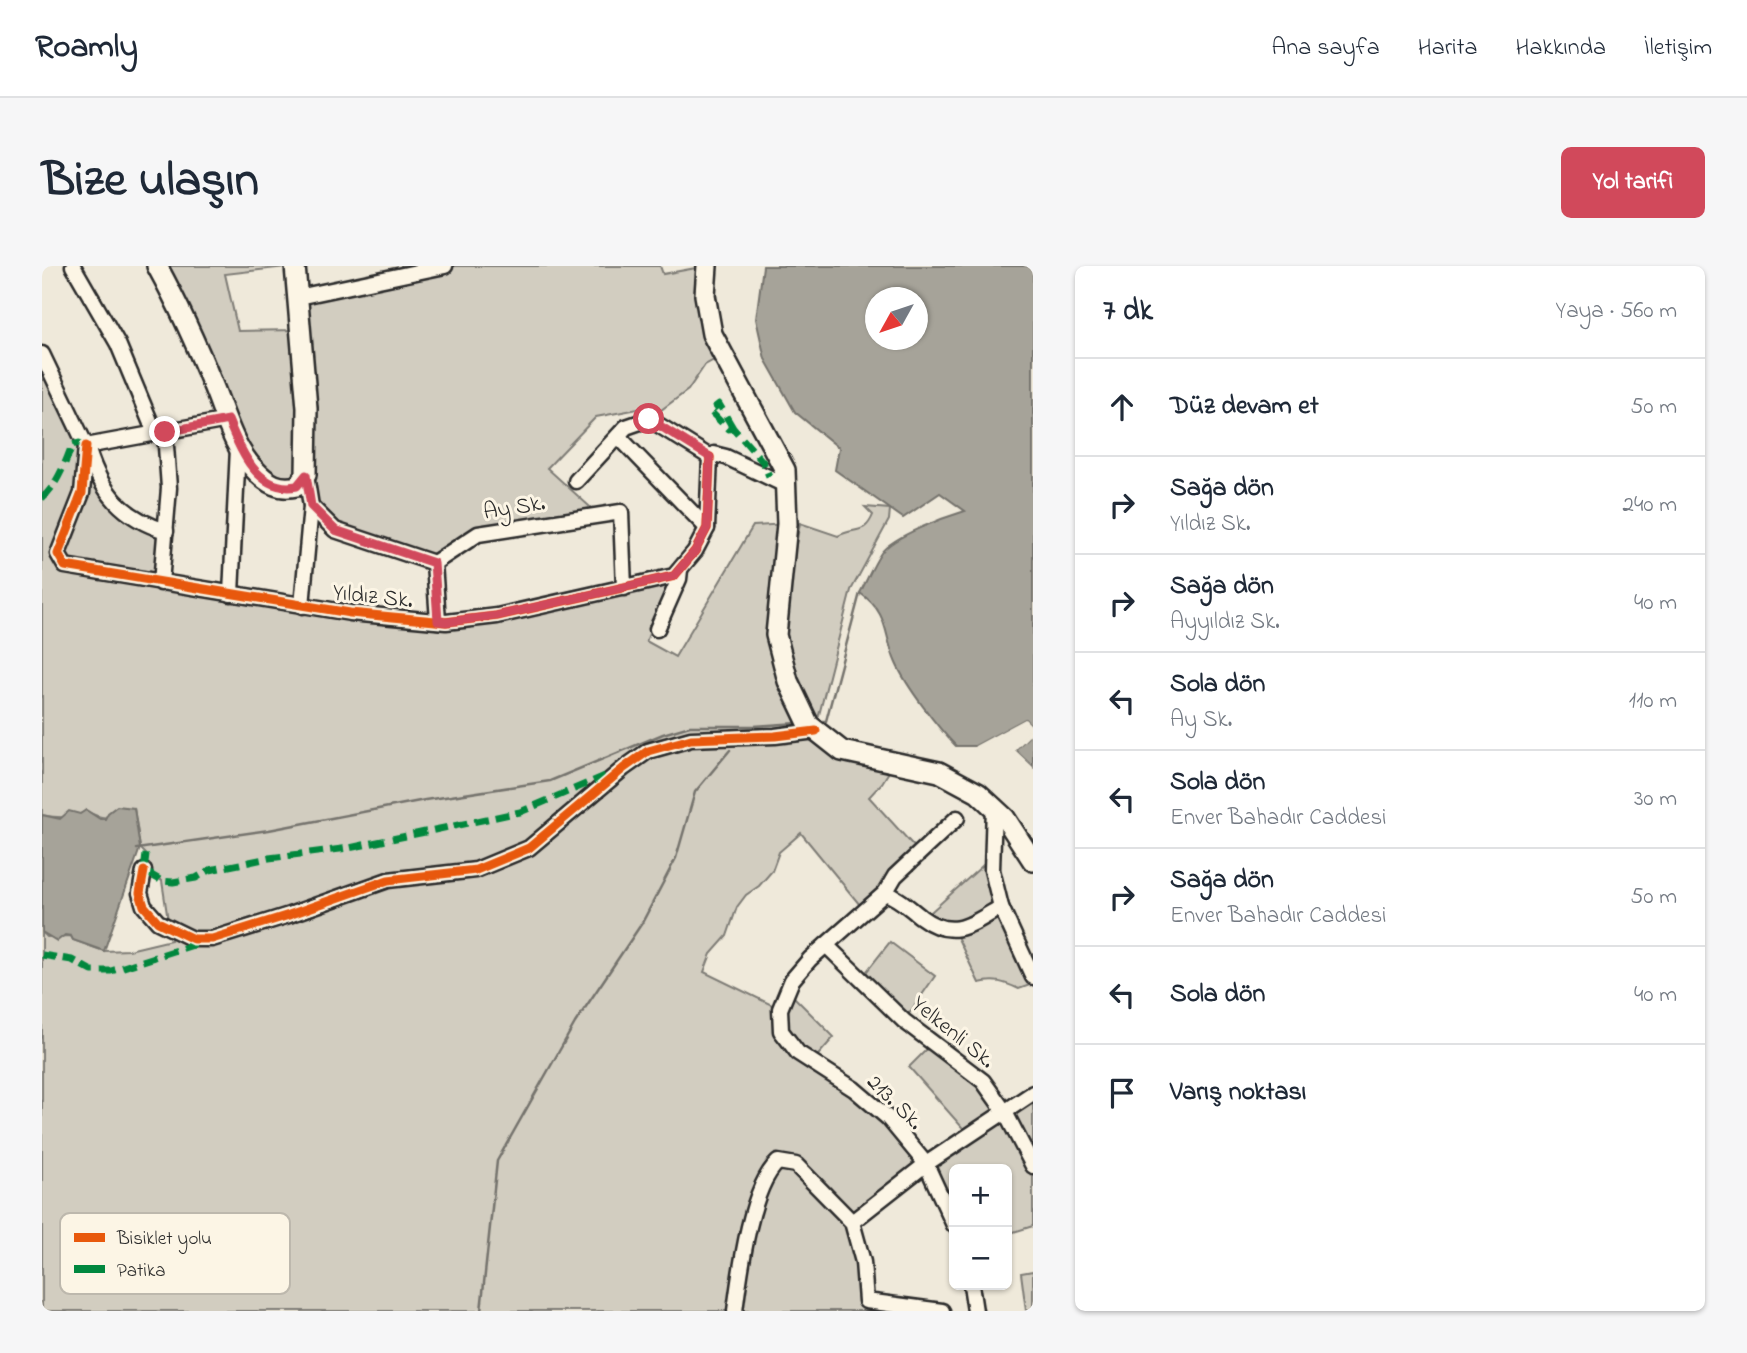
<!DOCTYPE html>
<html lang="tr">
<head>
<meta charset="utf-8">
<style>
	body { margin:0; font-family:"Indie Flower",sans-serif; background:#f6f6f7; color:#1f2937 }
	.controls { position:absolute; right:21px; bottom:21px; display:grid; overflow:hidden; border-radius:10px; box-shadow:0 2px 5px #0004 }
	.controls button { width:63px; height:63px; display:grid; place-items:center; padding:0; border:0; border-bottom:2px solid #e0e1e3; background:#fff; color:#1f2937; font:35px sans-serif }
	.compass { position:absolute; left:823px; top:21px; width:63px; height:63px; border-radius:50%; background:#fff; box-shadow:0 2px 5px #0004; rotate:230deg }
	.stop { position:absolute; width:21px; height:21px; margin:-16px; border:5px solid #d1495b; border-radius:50%; background:#fff }
	.stop.end { background:#d1495b; border-color:#fff; box-shadow:0 2px 7px #0008 }
	.list { margin:0; padding:0; list-style:none }
	h2 { display:flex; justify-content:space-between; align-items:center; height:91px; margin:0; padding:0 28px; font-size:30px }
	h2 small { font-size:23px; font-weight:400; color:#747a83 }
	.list li { display:grid; grid-template-columns:46px 1fr auto; gap:21px; align-items:center; box-sizing:border-box; height:98px; padding:0 28px; border-top:2px solid #e0e1e3 }
	.list b { display:block; font-size:26px; white-space:nowrap }
	.list p { margin:0; font-size:23px; white-space:nowrap; color:#747a83 }
	.list em { font-size:23px; font-style:normal; color:#747a83 }
	.icon { flex:none; width:38px; height:38px; fill:none; stroke:currentColor; stroke-width:2; stroke-linecap:round; stroke-linejoin:round }
	.map { position:relative; flex:none; width:991px; height:1045px; overflow:hidden; border-radius:10px }
	header { display:flex; align-items:center; gap:42px; box-sizing:border-box; height:98px; padding:0 35px; background:#fff; border-bottom:2px solid #e0e1e3 }
	header strong { font-size:33px }
	nav { display:flex; gap:38px; margin-inline-start:auto; font-size:24px }
	.intro { display:flex; align-items:center; justify-content:space-between; box-sizing:border-box; height:168px; padding:0 42px }
	h1 { margin:0; font-size:49px }
	.button { padding:18px 32px; border-radius:10px; background:#d1495b; color:#fff; font-size:24px; font-weight:700 }
	main { display:flex; gap:42px; padding:0 42px }
	aside { flex:1; background:#fff; border-radius:10px; box-shadow:0 2px 5px #0004 }
	.map>svg:first-child { display:block }
	.green { fill:#d2cdc0; stroke:#7e7c76; stroke-width:2 }
	.water { fill:#a6a399; stroke:#75736d; stroke-width:2; fill-rule:evenodd }
	.pier { fill:#efe9da }
	.lines { fill:none; stroke-linecap:round; stroke-linejoin:round }
	.stream { stroke:#75736d; stroke-width:2.5 }
	.minor-casing { stroke:#2b2b2b; stroke-width:19 }
	.major-casing { stroke:#2b2b2b; stroke-width:24 }
	.minor { stroke:#fcf5e5; stroke-width:14 }
	.major { stroke:#fcf5e5; stroke-width:19 }
	.quiet { stroke:#00873e; stroke-width:7; stroke-dasharray:14 7; stroke-linecap:butt }
	.cycleway-casing { stroke:#fcf5e5; stroke-width:13 }
	.cycleway { stroke:#e8590c; stroke-width:9 }
	.route { stroke:#d1495b; stroke-width:9 }
	.labels { text-anchor:middle; stroke-width:6; stroke-linejoin:round; paint-order:stroke }
	.street-label { font-size:23px; fill:#2b2b2b; stroke:#fcf5e5 }
	.key { fill:#fcf5e5; stroke:#bdb8ad; stroke-width:2 }
	.key-label { font-size:19px; fill:#2b2b2b }
</style>
</head>
<body>
<header>
<strong>Roamly</strong>
<nav><a>Ana sayfa</a><a>Harita</a><a>Hakkında</a><a>İletişim</a></nav>
</header>
<div class="intro"><h1>Bize ulaşın</h1><a class="button">Yol tarifi</a></div>
<main>
<div class="map">
<svg width="991" height="1045" viewBox="0 0 991 1045">
	<rect width="100%" height="100%" fill="#efe9da"/>
	<filter id="ink" filterUnits="userSpaceOnUse"><feTurbulence type="fractalNoise" baseFrequency=".0143" numOctaves="2"/><feDisplacementMap in="SourceGraphic" scale="14" xChannelSelector="R" yChannelSelector="G"/><feConvolveMatrix kernelMatrix="1 2 1 2 8 2 1 2 1" color-interpolation-filters="sRGB"/></filter>
	<g filter="url(#ink)">
		<g class="green">
			<path d="M115,0H253L183,8L196,65L258,64L256,31L360,9L359,0H618L621,8L665,0L681,89L663,99L646,124L607,153L601,142L554,151L505,202L557,249L436,268L392,297L293,264L255,220L211,203Z"/>
			<path d="M0,88L65,227L124,265L119,316L404,356L632,310L604,375L633,391L711,260L745,258L734,369L767,459L800,485L853,496L840,517L827,531L878,587L822,644L759,567L737,586L730,605L717,620L704,629L695,641L685,670L669,688L662,706L738,743L746,725L792,771L770,796L812,823L884,898L927,869L867,801L890,778L941,815L962,845L991,827V882L984,884L991,900V960L965,968V903H912V959L884,899L810,956L824,1035L863,1045H0V666L5,671L29,670L31,674L62,685L87,684L129,674L120,615L102,605L104,588L98,582L92,542C70,550 66,557 44,545C30,553 16,552 0,549Z"/>
			<path d="M823,241L848,243L847,254L809,324L777,449L772,454L745,389L740,351L758,257L796,270C813,261 823,269 831,249Z"/>
			<path d="M950,591L991,718L977,723C962,716 953,713 937,717L912,664L881,653Z"/>
			<path d="M848,676L893,710L862,755L818,714Z"/>
			<path d="M991,1005V1045H984L979,1007Z"/>
		</g>
		<g class="water">
			<path d="M721,0H991V461L983,453L933,480H914C896,462 864,420 854,397C841,368 848,348 818,327C825,314 831,299 839,287C851,270 903,251 923,245L898,227L861,252L793,204L797,182L753,146L723,93L714,53ZM834,32H876V74H834Z"/>
			<path d="M991,466V501L973,484Z"/>
			<path d="M75,540L92,542L98,582L62,685L31,674L29,670L23,669L15,675L0,666V549L18,553L27,545L38,548L44,544L58,553H63L66,547Z"/>
		</g>
		<path class="pier" d="M983,453L991,461V466L973,484L991,501V505L969,485L988,464L982,457L931,483L933,480Z"/>
		<g class="lines">
			<g class="stream">
				<path d="M775,455H784L818,327"/>
				<path d="M95,583L227,564L383,534L508,515L621,468L648,460H712L756,457"/>
				<path d="M439,1045L455,895L533,757L600,657L634,592L653,526L688,484"/>
			</g>
			<g class="minor-casing">
				<g id="minor">
					<path d="M31,0L76,78L113,167"/>
					<path d="M256,31L403,0"/>
					<path d="M0,88L44,180L186,154"/>
					<path d="M576,170L665,262"/>
					<path d="M44,180L40,227L16,288L23,300L308,347L404,356L455,350L632,310L653,285L665,262L668,191"/>
					<path d="M46,184C59,226 81,252 124,265"/>
					<path d="M534,215L584,161L607,153L668,191L672,188L684,191L743,219"/>
					<path d="M269,240L293,264L392,297"/>
					<path d="M392,297L436,268L579,246L582,322"/>
					<path d="M392,297L396,355"/>
					<path d="M119,317L127,222L123,166"/>
					<path d="M189,328L196,182"/>
					<path d="M260,340L269,240L264,209"/>
					<path d="M615,363L637,313L638,304"/>
					<path d="M952,540L950,604L959,641L991,711"/>
					<path d="M102,605L98,627L102,640L116,656L151,673H170L247,649L346,614L434,604L487,582L582,502L606,485L649,473L733,470L774,465"/>
					<path d="M843,627L853,610L915,552"/>
					<path d="M784,679L862,755L941,815L963,846L991,900"/>
					<path d="M810,956L884,898L991,827"/>
					<path d="M912,959L884,898L846,852L812,823L756,787L739,765L738,743L750,714L768,693L843,627C858,632 867,642 879,651C911,675 930,658 959,641"/>
					<path d="M929,1019L933,1045"/>
					<path d="M693,1045C698,1007 708,921 736,896L754,899L810,956L821,996L824,1035L900,1045"/>
				</g>
			</g>
			<g class="major-casing">
				<g id="major">
					<path d="M115,0C137,40 155,80 172,122C183,149 192,183 213,204C226,218 237,224 255,220L264,209L265,142L253,0"/>
					<path d="M665,0L663,29L670,68L743,204L745,258L734,369L746,415L767,459L800,485L897,506L936,527L963,552L991,595"/>
				</g>
			</g>
			<use href="#minor" class="minor"/>
			<use href="#major" class="major"/>
			<g class="quiet">
				<path d="M691,162L677,138L668,145L686,163L691,162L721,196L727,210"/>
				<path d="M0,232C14,221 24,196 30,179L37,177L44,180"/>
				<path d="M104,588L102,605L120,615L131,616L154,612L168,604L227,592L307,582L478,546L563,510"/>
				<path d="M0,689L30,694L50,705H69L160,676"/>
			</g>
			<g class="cycleway-casing">
				<g id="cycleway">
					<path d="M44,180L40,227L16,288L23,300L308,347L404,356L455,350L632,310L653,285L665,262L668,191"/>
					<path d="M102,605L98,627L102,640L116,656L151,673H170L247,649L346,614L434,604L487,582L582,502L606,485L649,473L733,470L774,465"/>
				</g>
			</g>
			<use href="#cycleway" class="cycleway"/>
		</g>
	</g>
	<g class="lines" filter="url(#ink)">
		<path class="route" d="M123,166L186,154C198,184 216,228 255,220L264,209L269,240L293,264L392,297L396,355L404,356L454,350L632,310L653,285L665,262L668,191L607,153"/>
	</g>
	<g class="labels">
		<g class="street-label">
			<text transform="translate(472 240) rotate(-9)" y="8">Ay Sk.</text>
			<text transform="translate(331 329) rotate(6)" y="8">Yıldız Sk.</text>
			<text transform="translate(912 765) rotate(39)" y="8">Yelkenli Sk.</text>
			<text transform="translate(854 835) rotate(44)" y="8">213. Sk.</text>
		</g>
	</g>
	<rect x="18" y="947" width="230" height="81" rx="10" class="key"/>
	<rect x="32" y="967" width="31" height="9" fill="#e8590c"/>
	<rect x="32" y="999" width="31" height="8" fill="#00873e"/>
	<g class="key-label">
		<text x="75" y="978">Bisiklet yolu</text>
		<text x="75" y="1010">Patika</text>
	</g>
</svg>
<div class="controls">
<button>+</button>
<button>−</button>
</div>
<svg class="compass" viewBox="-18 -18 36 36"><path d="M0-13l5 13h-10z" fill="#e53935"/><path d="M0 13l5-13h-10z" fill="#747a83"/></svg>
<div class="stop" style="left:607px;top:153px"></div>
<div class="stop end" style="left:123px;top:166px"></div>
</div>
<aside>
<h2>7 dk<small>Yaya · 560 m</small></h2>
<ul class="list">
<li><svg class="icon" aria-label="ahead" viewBox="0 0 24 24"><path d="M12 20V5M6 11l6-6 6 6"/></svg><div><b>Düz devam et</b></div><em>50 m</em></li>
<li><svg class="icon" aria-label="right" viewBox="0 0 24 24"><path d="M7 20v-9h11M14 6l5 5-5 5"/></svg><div><b>Sağa dön</b><p>Yıldız Sk.</p></div><em>240 m</em></li>
<li><svg class="icon" aria-label="right" viewBox="0 0 24 24"><path d="M7 20v-9h11M14 6l5 5-5 5"/></svg><div><b>Sağa dön</b><p>Ayyıldız Sk.</p></div><em>40 m</em></li>
<li><svg class="icon" aria-label="left" viewBox="0 0 24 24"><path d="M17 20v-9H6M10 6l-5 5 5 5"/></svg><div><b>Sola dön</b><p>Ay Sk.</p></div><em>110 m</em></li>
<li><svg class="icon" aria-label="left" viewBox="0 0 24 24"><path d="M17 20v-9H6M10 6l-5 5 5 5"/></svg><div><b>Sola dön</b><p>Enver Bahadır Caddesi</p></div><em>30 m</em></li>
<li><svg class="icon" aria-label="right" viewBox="0 0 24 24"><path d="M7 20v-9h11M14 6l5 5-5 5"/></svg><div><b>Sağa dön</b><p>Enver Bahadır Caddesi</p></div><em>50 m</em></li>
<li><svg class="icon" aria-label="left" viewBox="0 0 24 24"><path d="M17 20v-9H6M10 6l-5 5 5 5"/></svg><div><b>Sola dön</b></div><em>40 m</em></li>
<li><svg class="icon" aria-label="arrive" viewBox="0 0 24 24"><path d="M6 21V4h12l-3 4 3 4H6"/></svg><div><b>Varış noktası</b></div></li>
</ul>
</aside>
</main>
</body>
</html>
